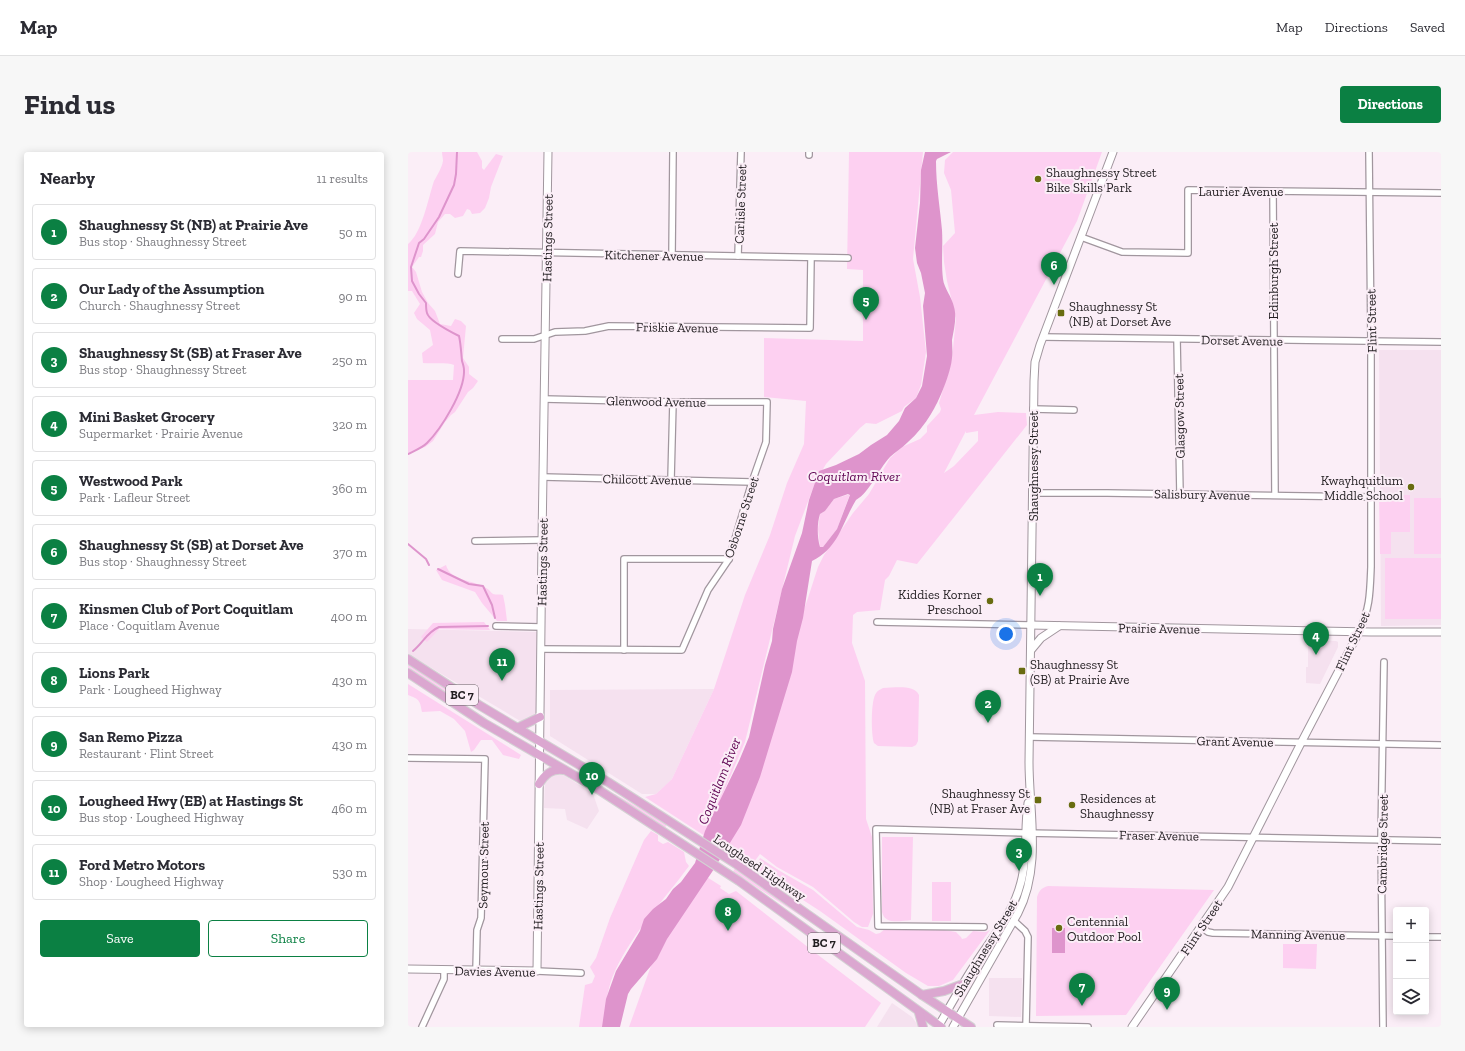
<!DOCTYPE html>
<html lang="en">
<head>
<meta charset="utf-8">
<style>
	body { margin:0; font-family:"Zilla Slab",serif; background:#f7f7f7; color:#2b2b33 }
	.controls { position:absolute; right:12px; bottom:12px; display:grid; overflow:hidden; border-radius:4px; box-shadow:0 2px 10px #0003 }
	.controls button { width:36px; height:36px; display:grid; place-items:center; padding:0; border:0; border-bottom:1px solid #e1e1e2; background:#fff; color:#2b2b33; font:20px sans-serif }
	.you { position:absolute; left:598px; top:482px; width:14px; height:14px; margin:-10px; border:3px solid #fff; border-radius:50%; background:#1a73e8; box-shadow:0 0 0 6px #1a73e833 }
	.badge { display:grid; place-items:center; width:26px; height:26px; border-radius:50%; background:#0b8043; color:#fff; font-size:13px; font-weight:700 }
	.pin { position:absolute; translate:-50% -33px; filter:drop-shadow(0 1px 2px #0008) }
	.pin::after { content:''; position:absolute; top:21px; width:14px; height:12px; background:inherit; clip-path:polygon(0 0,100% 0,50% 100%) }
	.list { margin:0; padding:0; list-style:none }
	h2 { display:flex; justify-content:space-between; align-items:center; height:52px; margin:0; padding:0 16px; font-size:17px }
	h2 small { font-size:13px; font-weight:400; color:#7c7c81 }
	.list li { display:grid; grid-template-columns:26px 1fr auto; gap:12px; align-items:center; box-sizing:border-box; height:56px; margin:0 8px 8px; padding:0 8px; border:1px solid #e1e1e2; border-radius:4px }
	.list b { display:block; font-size:15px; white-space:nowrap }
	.list p { margin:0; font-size:13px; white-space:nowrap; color:#7c7c81 }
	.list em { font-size:13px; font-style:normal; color:#7c7c81 }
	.actions { display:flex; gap:8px; padding:12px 16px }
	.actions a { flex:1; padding:9px 0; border:1px solid #0b8043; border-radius:4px; text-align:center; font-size:14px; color:#0b8043 }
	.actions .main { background:#0b8043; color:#fff }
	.icon { flex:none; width:22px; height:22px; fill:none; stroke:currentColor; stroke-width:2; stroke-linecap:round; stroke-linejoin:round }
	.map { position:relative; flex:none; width:1033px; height:875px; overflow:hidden; border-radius:4px }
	header { display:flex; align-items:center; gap:24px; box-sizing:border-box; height:56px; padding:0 20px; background:#fff; border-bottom:1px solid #e1e1e2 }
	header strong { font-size:19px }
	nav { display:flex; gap:22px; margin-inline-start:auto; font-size:14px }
	.intro { display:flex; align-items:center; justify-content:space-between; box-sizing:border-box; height:96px; padding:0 24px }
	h1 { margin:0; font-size:28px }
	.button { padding:10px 18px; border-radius:4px; background:#0b8043; color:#fff; font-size:14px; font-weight:700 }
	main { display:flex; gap:24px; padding:0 24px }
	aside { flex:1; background:#fff; border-radius:4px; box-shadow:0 2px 10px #0003 }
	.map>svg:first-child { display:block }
	.built { fill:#f5e1ef }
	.green { fill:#fdd0f1; fill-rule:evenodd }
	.water { fill:#de94cc; fill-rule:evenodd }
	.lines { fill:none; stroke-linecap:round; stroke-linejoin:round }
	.stream { stroke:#de94cc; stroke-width:2 }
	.minor-casing { stroke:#a1969e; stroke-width:8 }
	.tertiary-casing { stroke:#a1969e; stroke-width:9 }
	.secondary-casing { stroke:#a1969e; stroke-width:9 }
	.primary-casing { stroke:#d3d2d3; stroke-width:10 }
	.minor { stroke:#fff; stroke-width:5.5 }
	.tertiary { stroke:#fff; stroke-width:7 }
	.secondary { stroke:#fff; stroke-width:7 }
	.primary { stroke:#dba7d0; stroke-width:8 }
	.poi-dot { fill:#686c10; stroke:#fbeef7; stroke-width:1.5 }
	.labels { text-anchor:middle; stroke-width:4; stroke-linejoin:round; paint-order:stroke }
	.shield { fill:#fbeef7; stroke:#635c61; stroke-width:1 }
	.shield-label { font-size:12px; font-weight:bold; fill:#221e21 }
	.poi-label { font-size:13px; fill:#221e21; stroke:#fbeef7; text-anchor:start }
	.street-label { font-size:13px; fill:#221e21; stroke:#fbeef7 }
	.water-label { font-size:14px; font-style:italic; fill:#5e0251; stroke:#fbeef7 }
</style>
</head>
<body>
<header>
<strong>Map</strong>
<nav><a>Map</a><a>Directions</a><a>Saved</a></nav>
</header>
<div class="intro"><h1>Find us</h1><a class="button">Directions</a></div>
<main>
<aside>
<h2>Nearby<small>11 results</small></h2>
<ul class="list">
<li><span class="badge">1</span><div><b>Shaughnessy St (NB) at Prairie Ave</b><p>Bus stop · Shaughnessy Street</p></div><em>50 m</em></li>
<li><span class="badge">2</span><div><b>Our Lady of the Assumption</b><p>Church · Shaughnessy Street</p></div><em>90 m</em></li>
<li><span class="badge">3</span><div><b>Shaughnessy St (SB) at Fraser Ave</b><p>Bus stop · Shaughnessy Street</p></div><em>250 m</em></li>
<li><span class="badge">4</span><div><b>Mini Basket Grocery</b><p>Supermarket · Prairie Avenue</p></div><em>320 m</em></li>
<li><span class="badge">5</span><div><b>Westwood Park</b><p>Park · Lafleur Street</p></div><em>360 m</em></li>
<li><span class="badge">6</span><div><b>Shaughnessy St (SB) at Dorset Ave</b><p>Bus stop · Shaughnessy Street</p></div><em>370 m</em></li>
<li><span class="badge">7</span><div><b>Kinsmen Club of Port Coquitlam</b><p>Place · Coquitlam Avenue</p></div><em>400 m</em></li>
<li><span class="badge">8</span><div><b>Lions Park</b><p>Park · Lougheed Highway</p></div><em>430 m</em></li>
<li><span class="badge">9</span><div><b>San Remo Pizza</b><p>Restaurant · Flint Street</p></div><em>430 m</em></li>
<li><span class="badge">10</span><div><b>Lougheed Hwy (EB) at Hastings St</b><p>Bus stop · Lougheed Highway</p></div><em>460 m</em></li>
<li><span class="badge">11</span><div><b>Ford Metro Motors</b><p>Shop · Lougheed Highway</p></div><em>530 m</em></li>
</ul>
<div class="actions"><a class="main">Save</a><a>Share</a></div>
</aside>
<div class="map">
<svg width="1033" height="875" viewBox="0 0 1033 875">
	<rect width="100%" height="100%" fill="#fbeef7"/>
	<g class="built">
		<path d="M971,198H1033V473L973,474Z"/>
		<path d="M0,477L129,480L128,560L124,567L114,570L0,502Z"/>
		<path d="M900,488L928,489L930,490V495L912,532L898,531V515H900Z"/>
		<path d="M306,537L264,627L248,642H234L142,584V538Z"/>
		<path d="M148,622L156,623L185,642L191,659L179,677L159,668L157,657L136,656L137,630L142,623Z"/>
		<path d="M581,826H614L613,865L581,864Z"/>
		<path d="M484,851L504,865L511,875H469Z"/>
	</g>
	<g class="green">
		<path d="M34,0H69L74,9V16L76,18L88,2L95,4L83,35L81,46L77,56L72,61L64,62L62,58L59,57L55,64L47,66L42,62H37L30,70L27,82L15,93V99L13,105H11L4,115L8,120L14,140L20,151L27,159L32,172L43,174L47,167L53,169L58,174L55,206L61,215V222L70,229L65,236L60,240L47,260L43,263L37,270L25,289L17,295L0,301V228H45L46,213C39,210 24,212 15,211L14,201L25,193L22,178L9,167L6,161L12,152L4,139H0V92C14,81 20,47 26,29C29,24 34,15 35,9C35,6 34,3 34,0Z"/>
		<path d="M441,0H515L505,107L512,145L518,200L513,233L508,246L496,255L494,259L468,272L458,271L452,276L418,312L407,331L387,384L337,590L297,684L237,645L248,642L264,627L306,537L337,443L362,383L379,331L396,292L398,249L356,245V186L455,189V118L439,117Z"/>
		<path d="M545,0H694L669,69L566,263L590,260L618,261L619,273L509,412L489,408L481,424L477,428L472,458L449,460L445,463L444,491L457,529L458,667L464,685L465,762L460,775H454L446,770L405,735L369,715L352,702L346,710L341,713L315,696L387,482L400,446L410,415L416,403L445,361L461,342L482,306L494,295L512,287L519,280V274L532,260L533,257L531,251L544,207L548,166L539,129L536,110L535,94L547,81L543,38L536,21L537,8ZM558,279V281L570,279V289L546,314L536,321Z"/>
		<path d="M442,342L429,377L415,395H412L410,377L412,362L417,359L426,347Z"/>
		<path d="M971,343H1002V380H983V402H972Z"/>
		<rect x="1006" y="346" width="27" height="56"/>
		<rect x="977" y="406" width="56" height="61"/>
		<path d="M38,413C42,429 66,428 78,436C81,437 83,441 85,442C88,443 92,442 95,443L97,453L99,469H89L74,451L67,440L34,428L28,418Z"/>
		<path d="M76,470L82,478L31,477L19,490L13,485L25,471Z"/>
		<path d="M0,512L41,539L40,542L0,517Z"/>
		<path d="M0,532L113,603L111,607L95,603L84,588H73L66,598L63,600L57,579L46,567L32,559L14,560C12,548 11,547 0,543Z"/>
		<path d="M475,536C486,536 506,532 511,543L510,589L508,593L504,595L470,594L466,591C463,581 463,552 467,543C469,539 471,538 475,536Z"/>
		<path d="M207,642L259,672L257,676L206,643Z"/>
		<path d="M243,679L250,683V689L255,692L260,690L276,700L278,710L281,714C256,748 225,780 207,819C199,836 197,856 196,875H171L177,833L184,831L187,824L182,815L188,806L202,766L236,688Z"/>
		<path d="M474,685H505L503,768C492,769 477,773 474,760Z"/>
		<path d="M352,706L372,719L405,738L449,775L461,778L468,782L472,781L477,777L536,778L548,780L553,785L554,787L558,786L565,779L578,780L582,778L545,828L531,834H520L498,821L412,759L344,715L349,712Z"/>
		<path d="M327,716L422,782V783L325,720Z"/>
		<path d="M294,722L313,734L312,736L321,742L328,739L401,796L473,851L457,875H221L244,811Z"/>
		<rect x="524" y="730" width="19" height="39"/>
		<path d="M640,734L806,738L718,863L628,864L629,745C631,739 633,736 640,734Z"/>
		<path d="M875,792H909L908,817L875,816Z"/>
	</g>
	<g class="water">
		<path d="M517,0H543L529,7L528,9C528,33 532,55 534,78C535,94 533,110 535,127C536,136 544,145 546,155C549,165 546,177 544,188C544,194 545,200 544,206C543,220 531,250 523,262C517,272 509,282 500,290C494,296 487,300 482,305C470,318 462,340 448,348C434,371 431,396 404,409L395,466L389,489L384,520L352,625L333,673L304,720L259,787L249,807L223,837L220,842L212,875H194L198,847L208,819L232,779L236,767L245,757L258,747L265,737L273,730L287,711L297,679L331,609L341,585L357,513L364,489L365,477L374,437L394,381L401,348L411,319L428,313L451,302L463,293L479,283L491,269L497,256L508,246L514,234L519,204L515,154L517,141L513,121L509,111L507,96L512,51L513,18ZM440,342L442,343L429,377L415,395H412C409,385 409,371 412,362L417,359L426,347Z"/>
		<rect x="644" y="776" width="13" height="25"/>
	</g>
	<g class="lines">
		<g class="stream">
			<path d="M0,302C6,299 14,296 19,291C33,277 57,239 56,218C56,215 55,212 54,209C53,200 53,193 51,184C43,180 21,169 19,161C18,158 18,154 18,151L11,142L4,129L3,115L11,91L16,87L31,65L46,33L48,22L49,0"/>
			<path d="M0,392L18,407L21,413"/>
			<path d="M30,417L61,432L75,434L84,453L87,466"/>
			<path d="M5,499C15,491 19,480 31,475L80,474"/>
		</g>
		<g class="minor-casing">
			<g id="minor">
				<path d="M401,0V3"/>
				<path d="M865,39L867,343"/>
				<path d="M673,85L714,100L780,101V38L1033,41"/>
				<path d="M264,103L265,0"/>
				<path d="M330,104L333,0"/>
				<path d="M50,122L52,99L440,106"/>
				<path d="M635,185L1033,190"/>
				<path d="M94,187H126L147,180L177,179L201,174L402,176L403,106"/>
				<path d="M769,187L772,342"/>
				<path d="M625,257L666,258"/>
				<path d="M135,325L344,330"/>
				<path d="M263,327L265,250"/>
				<path d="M624,341H699L963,345"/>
				<path d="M67,389L134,388"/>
				<path d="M469,470L622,473"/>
				<path d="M88,474L133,475"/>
				<path d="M951,480C962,456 962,441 963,415V189L961,0"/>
				<path d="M133,497L274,498L300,438L321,407L344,330L358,290L359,250H265L136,247"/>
				<path d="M216,498V407H321"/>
				<path d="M622,585L1033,593"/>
				<path d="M0,606L77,607L73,766L69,778L68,818"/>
				<path d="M606,769L617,779L620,785L618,874"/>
				<path d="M576,775L470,774L468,677L618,681L1033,689"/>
				<path d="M793,775L800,780L805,781L988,784"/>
				<path d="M1018,785H1033"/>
				<path d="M129,819L173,821"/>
				<path d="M589,873L680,875"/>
				<path d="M14,875L36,827V818"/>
				<path d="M975,875L973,687L976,510"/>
			</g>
		</g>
		<g class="tertiary-casing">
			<g id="tertiary">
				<path d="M0,817L129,819L134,388L140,0"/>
				<path d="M724,875L820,735L893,591L951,480"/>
			</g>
		</g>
		<g class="secondary-casing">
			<g id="secondary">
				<path d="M622,473L963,480H1033"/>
				<path d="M623,498L633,486L651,474"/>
				<path d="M530,875C541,856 552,836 564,817C581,789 605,763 613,730C620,704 616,677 620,651"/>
				<path d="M545,875L610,761C634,714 621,660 621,610C623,483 624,356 626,229L627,210L632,193L705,0"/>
			</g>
		</g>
		<g class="primary-casing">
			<g id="primary">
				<path d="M0,507L71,553L200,630L328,712L514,843L563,875"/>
				<path d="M0,521L76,571L188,636L331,729L533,875"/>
				<path d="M109,576L132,565"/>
				<path d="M131,632C137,622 144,616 156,618"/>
				<path d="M514,843L536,839L555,832"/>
				<path d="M511,861L515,875"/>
			</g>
		</g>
		<use href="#minor" class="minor"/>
		<use href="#tertiary" class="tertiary"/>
		<use href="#secondary" class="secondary"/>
		<use href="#primary" class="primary"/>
	</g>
	<g class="poi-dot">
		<circle cx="630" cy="27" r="4"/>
		<rect x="649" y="157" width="8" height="8" rx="2"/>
		<circle cx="1003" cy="335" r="4"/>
		<circle cx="582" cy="449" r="4"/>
		<rect x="610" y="515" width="8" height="8" rx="2"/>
		<rect x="626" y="644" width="8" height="8" rx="2"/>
		<circle cx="664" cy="653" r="4"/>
		<circle cx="651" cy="776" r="4"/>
	</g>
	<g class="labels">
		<g class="shield">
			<rect x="38" y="533" width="32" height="20" rx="3"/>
			<rect x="400" y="781" width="32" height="20" rx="3"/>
		</g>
		<g class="shield-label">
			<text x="54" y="547">BC 7</text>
			<text x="416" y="795">BC 7</text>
		</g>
		<g class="poi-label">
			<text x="638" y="25">Shaughnessy Street<tspan x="638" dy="15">Bike Skills Park</tspan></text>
			<text x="661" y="159">Shaughnessy St<tspan x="661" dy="15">(NB) at Dorset Ave</tspan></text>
			<text x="995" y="333" text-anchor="end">Kwayhquitlum<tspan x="995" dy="15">Middle School</tspan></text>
			<text x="574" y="447" text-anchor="end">Kiddies Korner<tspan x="574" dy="15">Preschool</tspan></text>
			<text x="622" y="517">Shaughnessy St<tspan x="622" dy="15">(SB) at Prairie Ave</tspan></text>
			<text x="622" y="646" text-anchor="end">Shaughnessy St<tspan x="622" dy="15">(NB) at Fraser Ave</tspan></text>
			<text x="672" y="651">Residences at<tspan x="672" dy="15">Shaughnessy</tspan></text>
			<text x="659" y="774">Centennial<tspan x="659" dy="15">Outdoor Pool</tspan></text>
		</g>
		<g class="street-label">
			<text x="833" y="44">Laurier Avenue</text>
			<text transform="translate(332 52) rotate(-88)" y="5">Carlisle Street</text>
			<text transform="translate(139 86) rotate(-89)" y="5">Hastings Street</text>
			<text transform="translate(246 103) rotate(1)" y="5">Kitchener Avenue</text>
			<text transform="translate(865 119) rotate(-90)" y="5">Edinburgh Street</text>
			<text transform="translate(963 169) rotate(-91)" y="5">Flint Street</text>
			<text transform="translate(269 175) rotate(1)" y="5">Friskie Avenue</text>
			<text transform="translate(834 188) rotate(1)" y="5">Dorset Avenue</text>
			<text transform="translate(248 249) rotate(1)" y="5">Glenwood Avenue</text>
			<text transform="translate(771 264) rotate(-91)" y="5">Glasgow Street</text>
			<text transform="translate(625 314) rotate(-90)" y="5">Shaughnessy Street</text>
			<text transform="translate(239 327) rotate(1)" y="5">Chilcott Avenue</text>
			<text transform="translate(794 342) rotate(1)" y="5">Salisbury Avenue</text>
			<text transform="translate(333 365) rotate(-72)" y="5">Osborne Street</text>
			<text transform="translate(134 410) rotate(-89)" y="5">Hastings Street</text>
			<text transform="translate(751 476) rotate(1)" y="5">Prairie Avenue</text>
			<text transform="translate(944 489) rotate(-65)" y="5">Flint Street</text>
			<text transform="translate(827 589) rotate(1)" y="5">Grant Avenue</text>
			<text transform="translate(751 683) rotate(1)" y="5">Fraser Avenue</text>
			<text transform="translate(974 692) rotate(-89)" y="5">Cambridge Street</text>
			<text transform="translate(75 713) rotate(-89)" y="5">Seymour Street</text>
			<text transform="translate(352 715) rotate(34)" y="5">Lougheed Highway</text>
			<text transform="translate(130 734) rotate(-89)" y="5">Hastings Street</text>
			<text transform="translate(793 775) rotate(-56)" y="5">Flint Street</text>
			<text transform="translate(890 782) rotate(1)" y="5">Manning Avenue</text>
			<text transform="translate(577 796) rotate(-59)" y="5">Shaughnessy Street</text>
			<text transform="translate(87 819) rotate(1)" y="5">Davies Avenue</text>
		</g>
		<g class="water-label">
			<text x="446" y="329">Coquitlam River</text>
			<text transform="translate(311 629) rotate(-68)" y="5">Coquitlam River</text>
		</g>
	</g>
</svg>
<div class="controls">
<button>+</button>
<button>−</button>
<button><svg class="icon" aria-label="layers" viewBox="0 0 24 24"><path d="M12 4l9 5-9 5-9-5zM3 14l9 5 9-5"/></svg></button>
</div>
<div class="you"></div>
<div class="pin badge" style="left:632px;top:444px">1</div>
<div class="pin badge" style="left:580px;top:571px">2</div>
<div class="pin badge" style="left:611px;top:719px">3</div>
<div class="pin badge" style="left:908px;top:503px">4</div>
<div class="pin badge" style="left:458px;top:168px">5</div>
<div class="pin badge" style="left:646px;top:133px">6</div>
<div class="pin badge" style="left:674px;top:854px">7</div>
<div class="pin badge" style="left:320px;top:779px">8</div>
<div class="pin badge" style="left:759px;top:858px">9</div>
<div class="pin badge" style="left:184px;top:643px">10</div>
<div class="pin badge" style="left:94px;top:529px">11</div>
</div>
</main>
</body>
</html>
